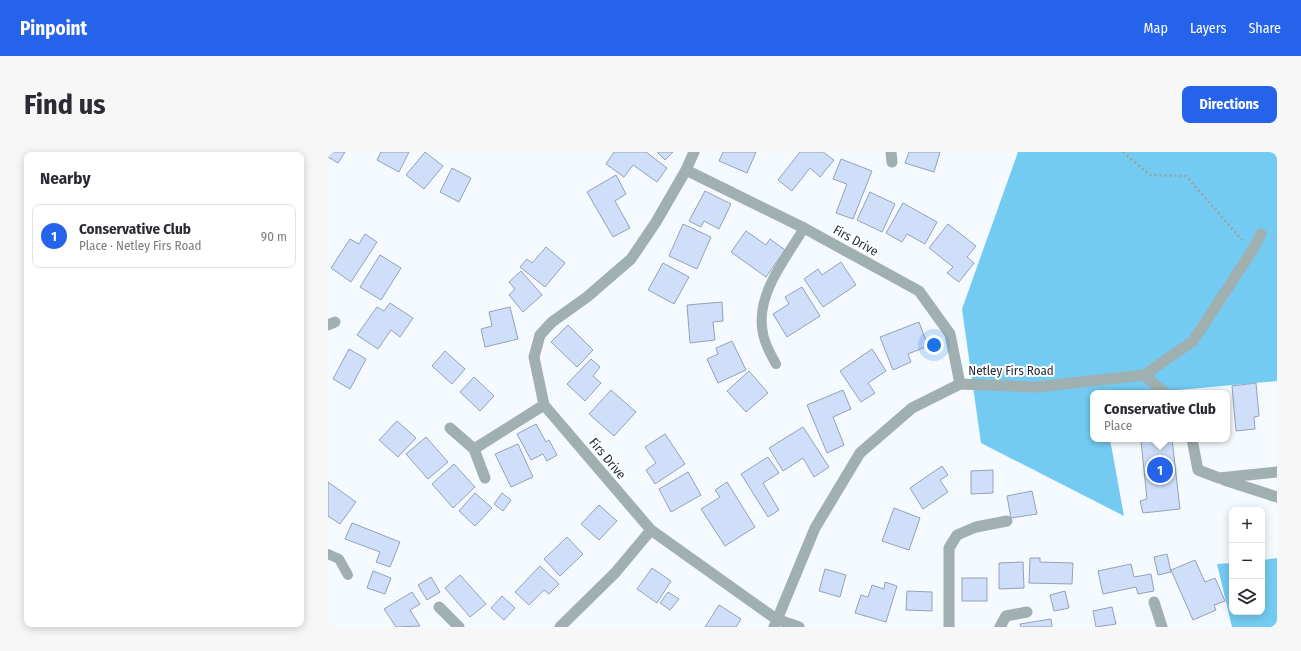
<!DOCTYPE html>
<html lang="en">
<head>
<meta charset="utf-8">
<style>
	body { margin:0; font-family:"Fira Sans Condensed",sans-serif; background:#f7f7f7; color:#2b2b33 }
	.controls { position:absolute; right:12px; bottom:12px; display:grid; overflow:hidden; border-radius:8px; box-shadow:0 2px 10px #0003 }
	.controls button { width:36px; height:36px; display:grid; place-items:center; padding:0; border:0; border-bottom:1px solid #e1e1e2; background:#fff; color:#2b2b33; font:20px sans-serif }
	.you { position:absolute; left:606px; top:193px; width:14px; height:14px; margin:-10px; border:3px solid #fff; border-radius:50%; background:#1a73e8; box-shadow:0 0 0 6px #1a73e833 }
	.badge { display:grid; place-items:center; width:26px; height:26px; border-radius:50%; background:#2563eb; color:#fff; font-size:13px; font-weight:700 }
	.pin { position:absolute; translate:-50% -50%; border:2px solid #fff; box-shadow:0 1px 4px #0006 }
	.popup { position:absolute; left:762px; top:238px; width:140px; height:52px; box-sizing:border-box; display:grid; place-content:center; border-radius:8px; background:#fff; filter:drop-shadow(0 1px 3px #0005); font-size:13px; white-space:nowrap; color:#7c7c81 }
	.popup b { font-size:15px; color:#2b2b33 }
	.popup::after { content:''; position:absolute; left:50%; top:100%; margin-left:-8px; border:8px solid transparent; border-top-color:#fff }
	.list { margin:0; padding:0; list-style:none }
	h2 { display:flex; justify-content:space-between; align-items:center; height:52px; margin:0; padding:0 16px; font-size:17px }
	h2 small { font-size:13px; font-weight:400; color:#7c7c81 }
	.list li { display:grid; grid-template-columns:26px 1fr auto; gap:12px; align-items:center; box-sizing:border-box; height:64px; margin:0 8px 8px; padding:0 8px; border:1px solid #e1e1e2; border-radius:8px }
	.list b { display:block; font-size:15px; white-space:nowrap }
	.list p { margin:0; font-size:13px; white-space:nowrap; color:#7c7c81 }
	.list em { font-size:13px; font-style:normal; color:#7c7c81 }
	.icon { flex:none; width:22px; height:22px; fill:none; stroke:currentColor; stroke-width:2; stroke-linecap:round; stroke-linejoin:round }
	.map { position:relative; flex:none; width:949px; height:475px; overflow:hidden; border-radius:8px }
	header { display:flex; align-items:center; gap:24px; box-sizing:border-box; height:56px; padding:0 20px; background:#2563eb; color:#fff }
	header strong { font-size:19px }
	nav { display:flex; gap:22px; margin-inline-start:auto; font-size:14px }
	.intro { display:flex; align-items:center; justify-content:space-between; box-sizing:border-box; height:96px; padding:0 24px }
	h1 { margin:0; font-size:28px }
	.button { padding:10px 18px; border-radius:8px; background:#2563eb; color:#fff; font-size:14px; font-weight:700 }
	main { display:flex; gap:24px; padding:0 24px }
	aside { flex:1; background:#fff; border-radius:8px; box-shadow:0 2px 10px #0003 }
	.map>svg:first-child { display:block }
	.forest { fill:#74cbf2 }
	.building { fill:#cfdff9; stroke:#94a2b8 }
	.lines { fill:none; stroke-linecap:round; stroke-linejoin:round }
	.path { stroke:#99a2a6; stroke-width:2.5; stroke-dasharray:2 3; stroke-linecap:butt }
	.service { stroke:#a0afaf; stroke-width:10 }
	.minor { stroke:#a0afaf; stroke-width:11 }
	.labels { text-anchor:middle; stroke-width:4; stroke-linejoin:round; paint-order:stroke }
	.street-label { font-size:13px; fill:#273237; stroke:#fff }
</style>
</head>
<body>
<header>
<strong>Pinpoint</strong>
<nav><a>Map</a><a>Layers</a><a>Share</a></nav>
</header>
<div class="intro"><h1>Find us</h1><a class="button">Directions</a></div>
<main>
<aside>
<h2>Nearby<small></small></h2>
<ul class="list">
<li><span class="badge">1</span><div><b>Conservative Club</b><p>Place · Netley Firs Road</p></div><em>90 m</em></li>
</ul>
</aside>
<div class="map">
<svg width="949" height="475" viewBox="0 0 949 475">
	<rect width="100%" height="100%" fill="#f4fafd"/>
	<g class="forest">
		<path d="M690,0H949V229L816,241H765V287H782L796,364L653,291L634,157Z"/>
		<path d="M949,406V475H904L889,412L904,411V460H934V408Z"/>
	</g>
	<g class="building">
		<path d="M0,0H17L10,11L0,5Z"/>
		<path d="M53,0H81L71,20L49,8Z"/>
		<path d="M97,0L115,14L96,37L78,23Z"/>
		<path d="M286,0H318L339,16L329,30L305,13L296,25L278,12Z"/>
		<path d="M329,0H345L337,8Z"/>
		<path d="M395,0H428L419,21L391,9Z"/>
		<path d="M472,0H495L506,8L492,25L482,16L464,39L450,28Z"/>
		<path d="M581,0H612L606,20L577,11Z"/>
		<path d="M513,7L544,19L525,67L508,61L519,32L505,27Z"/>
		<path d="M124,16L143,26L131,50L112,40Z"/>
		<path d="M288,23L298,42L287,49L302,76L285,85L259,40Z"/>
		<path d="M377,39L403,52L391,77L376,69L373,75L361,69Z"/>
		<path d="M542,40L567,52L554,80L529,68Z"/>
		<path d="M575,51L609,70L597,92L579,82L574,90L558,81Z"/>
		<path d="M355,72L383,85L369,117L341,104Z"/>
		<path d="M620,72L648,94L639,105L646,111L631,130L619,121L625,115L601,96Z"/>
		<path d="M418,79L438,93L442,87L457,98L438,125L403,100Z"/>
		<path d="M37,82L49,90L23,130L3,116L22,87L31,92Z"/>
		<path d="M218,95L237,111L217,135L192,115L199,107L204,111Z"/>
		<path d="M52,103L73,116L53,148L32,135Z"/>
		<path d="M513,110L528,133L495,155L476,127L490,117L494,123Z"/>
		<path d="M335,111L361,125L346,152L320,138Z"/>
		<path d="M193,119L214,143L195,160L181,143L187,137L181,130Z"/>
		<path d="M474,135L492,164L459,185L445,162L461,152L457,145Z"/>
		<path d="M394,150L395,169L385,170L387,188L362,191L359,153Z"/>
		<path d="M62,151L85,166L72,185L63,178L50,197L29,183L49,155L56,159Z"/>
		<path d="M182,155L190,187L157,195L153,177L164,174L161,160Z"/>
		<path d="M591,170L600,194L580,202L583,210L565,218L552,185Z"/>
		<path d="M240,173L265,198L249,215L223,190Z"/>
		<path d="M404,189L418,218L390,231L379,207L390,202L388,196Z"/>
		<path d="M21,197L38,207L22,237L5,227Z"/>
		<path d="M544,197L558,219L540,231L547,241L533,250L512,219Z"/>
		<path d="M117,199L137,217L124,232L104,214Z"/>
		<path d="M263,207L272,215L265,224L273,231L257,249L239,232Z"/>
		<path d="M421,219L440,241L418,260L399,239Z"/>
		<path d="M146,225L166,244L152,259L132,240Z"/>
		<path d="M928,231L931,264L926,265L927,277L908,279L904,234Z"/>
		<path d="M283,238L308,260L286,284L261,262Z"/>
		<path d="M515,238L523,257L505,265L516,293L499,301L479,253Z"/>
		<path d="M69,269L88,286L70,305L51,288Z"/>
		<path d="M208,272L218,290L221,288L229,303L219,309L215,302L203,308L189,282Z"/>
		<path d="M475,275L501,315L486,325L475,306L455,319L441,296Z"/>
		<path d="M337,282L357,312L327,332L318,318L328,311L317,295Z"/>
		<path d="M98,285L120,310L100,327L78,302Z"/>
		<path d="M829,287H844L852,357L815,361L812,349L819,347L813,289Z"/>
		<path d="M190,292L205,325L183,335L167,302Z"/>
		<path d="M440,305L451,321L435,331L451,358L440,365L413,322Z"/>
		<path d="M126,312L147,335L125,356L104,332Z"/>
		<path d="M614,314L620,323L612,328L620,340L595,357L582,336Z"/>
		<path d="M665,318V341L643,342V319Z"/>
		<path d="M360,320L373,343L343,360L331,337Z"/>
		<path d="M0,330L28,350L12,372L0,364Z"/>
		<path d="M399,330L427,375L397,394L373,357L392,345L387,338Z"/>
		<path d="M704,339L709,362L683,366L679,344Z"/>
		<path d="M147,341L164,356L147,374L131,359Z"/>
		<path d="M174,341L183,348L175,359L166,352Z"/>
		<path d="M271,353L289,369L271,388L253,372Z"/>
		<path d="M566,356L592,366L581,398L554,389Z"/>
		<path d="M24,371L72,390L62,415L48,410L52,400L17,387Z"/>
		<path d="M239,385L255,402L232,424L216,407Z"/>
		<path d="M839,402L843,420L830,423L826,405Z"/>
		<path d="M702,406H712V410L745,411L744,432L701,431Z"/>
		<path d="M867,408L877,430L887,426L897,449L886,453L888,458L865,468L843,418Z"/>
		<path d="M695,410L696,436L671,437V411Z"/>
		<path d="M803,412L806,425L823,422L826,439L810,442L808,435L775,442L770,419Z"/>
		<path d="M212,414L231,432L221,442L216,438L201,453L187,440Z"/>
		<path d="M324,416L343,429L329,451L309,437Z"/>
		<path d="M497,417L518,423L512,445L491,439Z"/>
		<path d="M45,419L63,426L57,442L39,436Z"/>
		<path d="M132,423L158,452L142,465L117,436Z"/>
		<path d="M103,425L112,440L99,448L90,433Z"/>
		<rect x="634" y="426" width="25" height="23"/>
		<path d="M557,430L569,434L558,470L527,461L533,443L540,445L544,433L556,437Z"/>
		<path d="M579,439L604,440V459L578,458Z"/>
		<path d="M737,439L741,456L726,459L722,443Z"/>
		<path d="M84,440L92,452L82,458L92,474L68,475L56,457Z"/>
		<path d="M340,440L351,447L342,458L332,451Z"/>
		<path d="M174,444L187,456L176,468L163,456Z"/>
		<path d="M391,453L413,467L408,475H377Z"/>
		<path d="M784,455L788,472L768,475L765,459Z"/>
		<path d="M723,467L724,475H693L692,472Z"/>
	</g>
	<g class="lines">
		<path class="path" d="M795,0L822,23L858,24L914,88"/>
		<g class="service">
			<path d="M448,212C442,201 435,189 434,175C430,139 459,105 476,76"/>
			<path d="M0,402L11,407L20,423"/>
		</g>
		<g class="minor">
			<path d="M366,0L358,18L328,70L303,107L259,145L224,170L212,183L206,205L216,253L323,378L448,467L471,475"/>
			<path d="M563,0L564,10"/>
			<path d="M358,18L476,76L591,139L622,182L632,232"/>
			<path d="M0,173L7,170"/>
			<path d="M816,223L837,241"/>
			<path d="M122,276L146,297L157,326"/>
			<path d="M864,287L870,318L891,326L949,320"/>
			<path d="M146,297L216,253"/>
			<path d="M896,328L949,345"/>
			<path d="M826,450L834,475"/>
			<path d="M111,455L131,475"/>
			<path d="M232,475L287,421L323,378"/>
			<path d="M446,475L487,376L532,301L584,256L632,232L708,235L816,223L865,189L924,99L933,82"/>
			<path d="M621,475V396L629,383L648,375L679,369"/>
			<path d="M672,475L678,464L699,460"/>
		</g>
	</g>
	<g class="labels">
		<g class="street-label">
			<text transform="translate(528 88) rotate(29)" y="5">Firs Drive</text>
			<text x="683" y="223">Netley Firs Road</text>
			<text transform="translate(280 306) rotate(50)" y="5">Firs Drive</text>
		</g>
	</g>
</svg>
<div class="controls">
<button>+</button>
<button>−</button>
<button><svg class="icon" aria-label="layers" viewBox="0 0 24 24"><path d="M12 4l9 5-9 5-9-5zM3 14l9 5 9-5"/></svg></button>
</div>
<div class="you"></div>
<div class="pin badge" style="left:832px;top:318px">1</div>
<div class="popup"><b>Conservative Club</b>Place</div>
</div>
</main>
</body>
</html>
